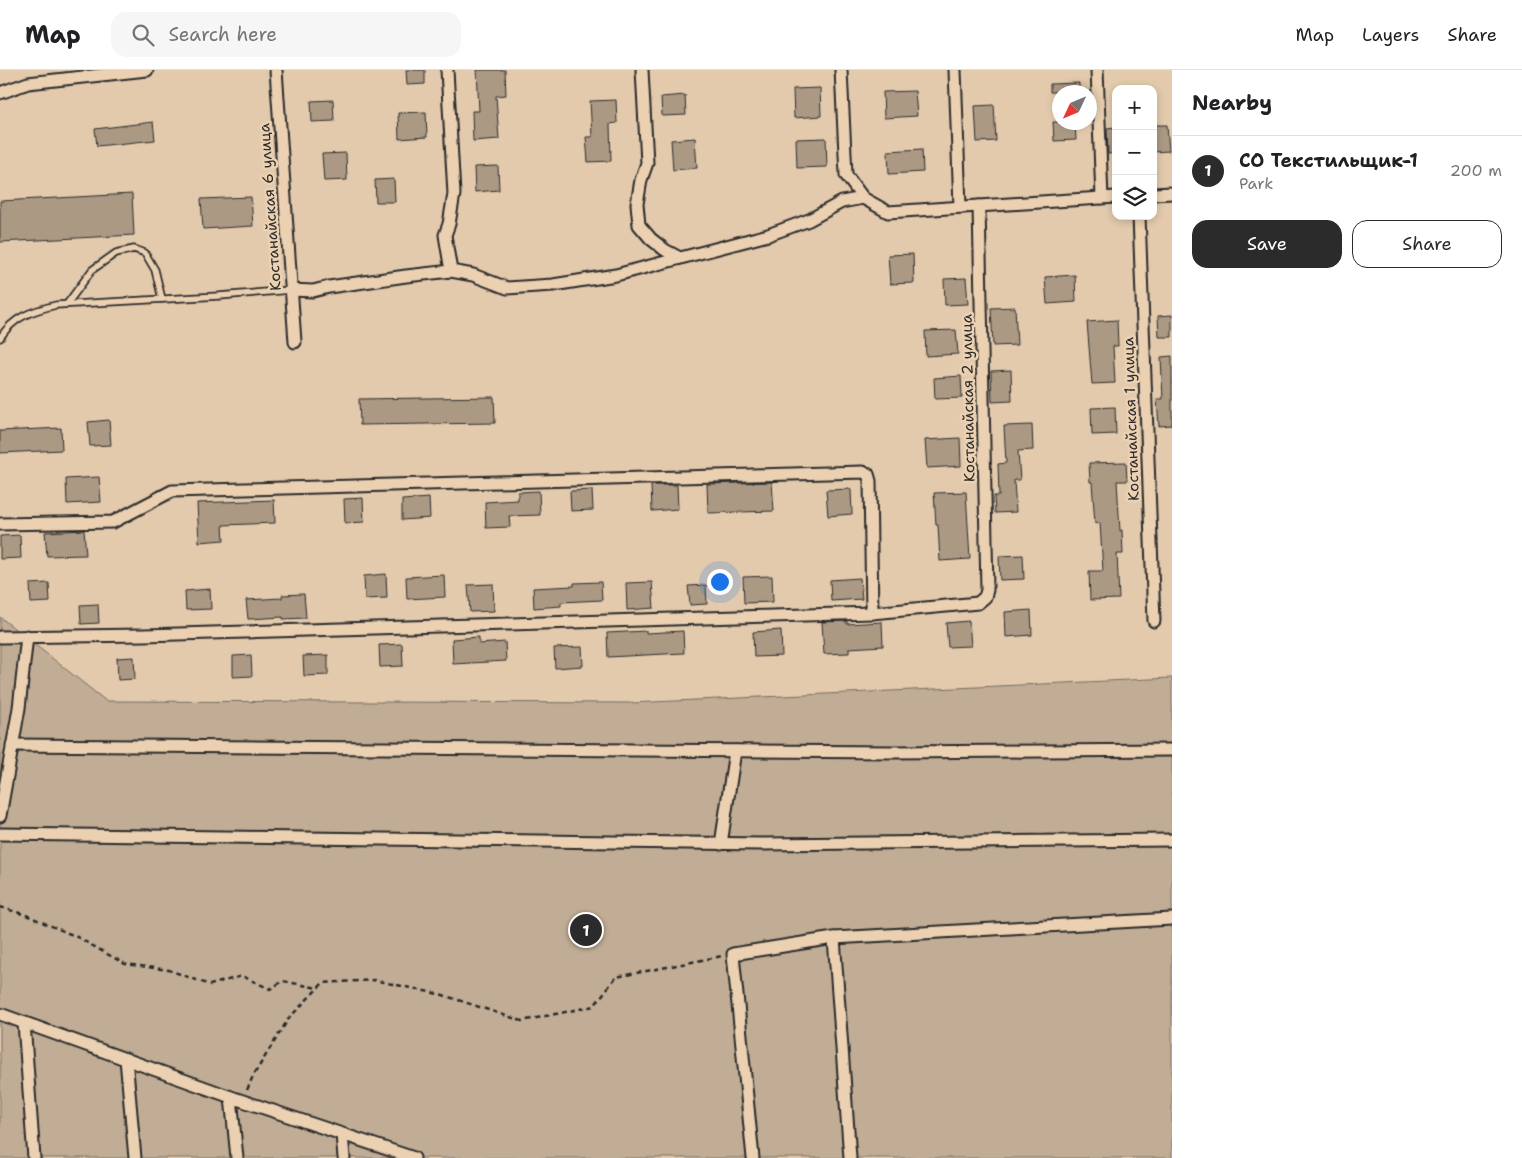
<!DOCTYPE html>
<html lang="en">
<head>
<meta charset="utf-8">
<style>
	body { margin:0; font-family:"Shantell Sans",sans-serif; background:#f6f6f6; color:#202124 }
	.controls { position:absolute; right:15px; top:15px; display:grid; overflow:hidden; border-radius:10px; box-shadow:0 2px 8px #0003 }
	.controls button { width:45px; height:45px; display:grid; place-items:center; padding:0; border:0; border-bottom:1px solid #e0e0e0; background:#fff; color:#202124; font:25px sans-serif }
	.compass { position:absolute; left:1052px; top:15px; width:45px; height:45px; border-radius:50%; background:#fff; box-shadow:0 2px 8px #0003; rotate:226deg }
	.you { position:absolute; left:719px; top:511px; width:18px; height:18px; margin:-12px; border:4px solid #fff; border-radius:50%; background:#1a73e8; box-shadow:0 0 0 8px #1a73e833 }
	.badge { display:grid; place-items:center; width:32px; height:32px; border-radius:50%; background:#2b2b2b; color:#fff; font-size:16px; font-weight:700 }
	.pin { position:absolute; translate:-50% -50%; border:2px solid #fff; box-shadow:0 1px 5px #0006 }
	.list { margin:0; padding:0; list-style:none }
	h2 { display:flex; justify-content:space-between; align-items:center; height:65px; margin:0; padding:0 20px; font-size:21px }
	h2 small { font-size:16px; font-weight:400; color:#757577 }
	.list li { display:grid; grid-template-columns:32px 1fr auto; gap:15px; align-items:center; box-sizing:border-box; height:70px; padding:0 20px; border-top:1px solid #e0e0e0 }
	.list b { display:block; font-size:19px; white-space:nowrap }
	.list p { margin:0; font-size:16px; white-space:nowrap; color:#757577 }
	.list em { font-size:16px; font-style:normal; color:#757577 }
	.actions { display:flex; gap:10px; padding:15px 20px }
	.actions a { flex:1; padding:11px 0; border:1px solid #2b2b2b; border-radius:15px; text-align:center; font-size:18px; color:#2b2b2b }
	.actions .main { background:#2b2b2b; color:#fff }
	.icon { flex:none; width:28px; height:28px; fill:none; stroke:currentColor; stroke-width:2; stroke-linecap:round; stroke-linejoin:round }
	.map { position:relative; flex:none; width:1172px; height:1088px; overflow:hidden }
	header { display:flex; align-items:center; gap:30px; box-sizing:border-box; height:70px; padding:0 25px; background:#fff; border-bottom:1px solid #e0e0e0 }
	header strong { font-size:24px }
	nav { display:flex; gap:28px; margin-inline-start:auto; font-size:18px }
	.search { width:350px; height:45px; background:#f6f6f6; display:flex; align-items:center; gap:12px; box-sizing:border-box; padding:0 18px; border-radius:15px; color:#757577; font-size:19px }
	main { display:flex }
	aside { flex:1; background:#fff }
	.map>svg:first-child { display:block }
	.green { fill:#c1ad95; stroke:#766c60 }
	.building { fill:#ab9984; stroke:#2b2b2b }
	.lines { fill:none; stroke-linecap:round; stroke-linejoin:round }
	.service-casing { stroke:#2b2b2b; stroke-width:9 }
	.minor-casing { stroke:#2b2b2b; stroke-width:15 }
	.path { stroke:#2b2b2b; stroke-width:2.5; stroke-dasharray:5 4; stroke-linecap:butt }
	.service { stroke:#ebd1b2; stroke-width:5.5 }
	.minor { stroke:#ebd1b2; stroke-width:11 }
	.labels { text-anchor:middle; stroke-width:5; stroke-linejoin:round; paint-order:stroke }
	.street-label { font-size:15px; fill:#2b2b2b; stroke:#ebd1b2 }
</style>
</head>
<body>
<header>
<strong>Map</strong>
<div class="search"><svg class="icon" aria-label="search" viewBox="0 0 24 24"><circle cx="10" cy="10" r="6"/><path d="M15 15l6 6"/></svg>Search here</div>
<nav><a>Map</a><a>Layers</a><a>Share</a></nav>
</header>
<main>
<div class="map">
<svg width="1172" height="1088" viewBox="0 0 1172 1088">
	<rect width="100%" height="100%" fill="#e3caad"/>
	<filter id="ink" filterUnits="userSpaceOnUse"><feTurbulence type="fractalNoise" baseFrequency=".02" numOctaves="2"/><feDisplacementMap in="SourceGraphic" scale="10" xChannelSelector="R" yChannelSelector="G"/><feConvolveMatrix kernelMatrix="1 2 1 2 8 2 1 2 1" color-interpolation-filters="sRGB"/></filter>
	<g filter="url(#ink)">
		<path class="green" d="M0,547L106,631L631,633L1172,608V1088H0Z"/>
		<g class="building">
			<path d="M406,0H425V14L407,15Z"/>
			<path d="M477,0H505L506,25L496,26L499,69L473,71L472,41H479Z"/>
			<path d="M1079,13V22H1050V14Z"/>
			<path d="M820,18L821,46L794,48L793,19Z"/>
			<path d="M915,21L917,46L884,48L883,22Z"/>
			<path d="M685,25L686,45L662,46L661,27Z"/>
			<path d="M333,30L334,51L312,52L311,31Z"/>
			<path d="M616,30L617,53L610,54L611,91L588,92L586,67H592L590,31Z"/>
			<path d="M994,35L996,71L977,72L975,36Z"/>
			<path d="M426,42L427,67L399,69L398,43Z"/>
			<path d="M153,52L155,70L97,76L95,59Z"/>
			<path d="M1053,52H1075L1076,70L1054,71Z"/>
			<path d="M1153,55H1167L1169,81L1153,82Z"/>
			<path d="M1116,57V83L1108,84L1107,58Z"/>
			<path d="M695,68L697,98L673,100L671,70Z"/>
			<path d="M826,68L827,97L797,98L796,69Z"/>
			<path d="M922,79L923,102L889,104L888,81Z"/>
			<path d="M346,83L347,110L324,111L322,84Z"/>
			<path d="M498,96L499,120L475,122L474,97Z"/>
			<path d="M394,109L395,132H376L375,110Z"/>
			<path d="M132,124L134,165L0,172V131Z"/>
			<path d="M251,127L253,156L203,159L201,129Z"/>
			<path d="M913,184L914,213L890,214L888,185Z"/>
			<path d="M1075,205L1076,232L1047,234L1045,207Z"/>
			<path d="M966,208L968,234L945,235L944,209Z"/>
			<path d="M1015,237L1017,275L993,276L991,238Z"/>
			<path d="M1172,245V267H1159L1158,246Z"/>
			<path d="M1117,250L1118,276H1113L1115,313L1092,314L1087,252Z"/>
			<path d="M956,260L958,284L926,286L925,261Z"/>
			<path d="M1172,286V355L1159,356L1157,329H1163L1161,287Z"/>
			<path d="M1011,300L1012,331L992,332L991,301Z"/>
			<path d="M961,306L962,328L935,329L934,308Z"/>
			<path d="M494,327L495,353L360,355L359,329Z"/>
			<path d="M1115,337L1116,364L1092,365L1091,338Z"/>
			<path d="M109,350L111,375L90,376L88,352Z"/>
			<path d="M1032,355L1033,380L1018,381L1020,410H1014L1016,442L995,443L994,426H999L998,394L1006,393L1004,356Z"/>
			<path d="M61,358L62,380L0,383V361Z"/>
			<path d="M960,368L961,396L927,398L925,370Z"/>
			<path d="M1126,392L1127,411H1117L1120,461L1122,460L1123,484H1117L1119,529L1090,530L1089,501H1103L1100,453L1095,454L1092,412H1090L1089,393Z"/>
			<path d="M99,407L101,432L67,434L66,409Z"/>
			<path d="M772,412L774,441L708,443L707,414Z"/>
			<path d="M651,415H677L678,439L652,441Z"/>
			<path d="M851,419L852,444L828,446L826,420Z"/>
			<path d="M592,420L593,440L571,441L570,421Z"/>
			<path d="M539,421L540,445L509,446L510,457L486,458L485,432L518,430V422Z"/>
			<path d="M966,422L970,489L940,491L938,455H936L934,423Z"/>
			<path d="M363,428L364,452L345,453L344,429Z"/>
			<path d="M429,428L430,448L402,450V430Z"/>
			<path d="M274,430L275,453L223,455L224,470L199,472L197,433Z"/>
			<path d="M84,460L86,485L47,486L45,462Z"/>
			<path d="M20,465L21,488L0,489V466Z"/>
			<path d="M1023,485L1024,509L1000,510L999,486Z"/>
			<path d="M386,504L387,528L365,529L364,506Z"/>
			<path d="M444,505L445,527L407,529L406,507Z"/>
			<path d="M772,506L773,532L744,533L743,507Z"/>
			<path d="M860,508L862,529L831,531L830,510Z"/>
			<path d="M601,512L602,530L561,532V536L534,538L533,518L574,516V513Z"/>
			<path d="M652,512L654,538L627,540L626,513Z"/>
			<path d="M49,513L50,532L31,533L30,514Z"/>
			<path d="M493,514L494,541L470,542L468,515Z"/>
			<path d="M706,515L707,534L690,535L688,516Z"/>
			<path d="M210,519L211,539L186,540L185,521Z"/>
			<path d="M304,524L306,548L283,549V547L248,549L246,530L282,528V525Z"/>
			<path d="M98,534L99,553L81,554L80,535Z"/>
			<path d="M1031,540L1032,565L1006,567L1005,542Z"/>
			<path d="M847,551V554L882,552L883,576L849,578V583L824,584L822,552Z"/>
			<path d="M969,551L971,576L948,577L946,553Z"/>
			<path d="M781,560L782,586L754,587L753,562Z"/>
			<path d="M646,561V563L683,561L684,583L608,587L607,563Z"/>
			<path d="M479,567V574L505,572L506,591L453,594L452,569Z"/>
			<path d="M402,574L403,596L380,597L379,575Z"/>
			<path d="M582,577L583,596L555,598L554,578Z"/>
			<path d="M251,585L252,606L233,607V586Z"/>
			<path d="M328,585V605L304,606L303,586Z"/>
			<path d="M134,587L135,609L118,610L117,588Z"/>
		</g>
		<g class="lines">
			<g class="service-casing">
				<g id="service">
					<path d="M67,234L92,200L116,183L134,179L145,183L155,200L162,229"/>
					<path d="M0,268C14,246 32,241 56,235L219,226L291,220"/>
				</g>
			</g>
			<g class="minor-casing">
				<g id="minor">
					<path d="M276,0L295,272"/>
					<path d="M447,0L454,124L449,154L445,165L451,201"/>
					<path d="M642,0L647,93L641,110L637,134L639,155L651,169L665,180L680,188"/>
					<path d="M841,0L846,105L863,128L888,142L1116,127"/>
					<path d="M955,0L960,137"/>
					<path d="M1097,0L1102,128"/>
					<path d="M0,23L28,13L147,0"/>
					<path d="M1153,124L1172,123"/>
					<path d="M1139,146L1154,551"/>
					<path d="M291,220L313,221L329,217L406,206L451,201L473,205L507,218L553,215L616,205L768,165L809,150L842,132L863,128"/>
					<path d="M0,454L113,452L172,421L863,402L868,404L870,411L872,543"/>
					<path d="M0,567L144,565L872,543L978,533L985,527L987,520L979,136"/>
					<path d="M12,675L892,682L1172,680"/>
					<path d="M0,746L19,638L27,566"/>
					<path d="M0,764L762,774L1172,770"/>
					<path d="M721,774L735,681"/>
					<path d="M834,868L1172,849"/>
					<path d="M0,944L231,1027"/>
					<path d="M24,953L34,1088"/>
					<path d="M126,989L135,1088"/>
					<path d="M342,1064L344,1088"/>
					<path d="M237,1088L231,1027L414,1088"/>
					<path d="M753,1088L733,884L834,868L850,1088"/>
				</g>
			</g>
			<g class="path">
				<path d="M0,837L26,845L77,867L125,894L169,900L210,915L242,906L270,919L283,911L318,918"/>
				<path d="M247,1020L253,1006L289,948L323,913L374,910L443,925L522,951L594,936L616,907L722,886"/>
			</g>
			<use href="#service" class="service"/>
			<use href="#minor" class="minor"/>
		</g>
	</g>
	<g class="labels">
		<g class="street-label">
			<text transform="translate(270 137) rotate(-94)" y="5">Костанайская 6 улица</text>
			<text transform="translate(968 328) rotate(-91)" y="5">Костанайская 2 улица</text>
			<text transform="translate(1131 349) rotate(-92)" y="5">Костанайская 1 улица</text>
		</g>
	</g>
</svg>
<div class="controls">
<button>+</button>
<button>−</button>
<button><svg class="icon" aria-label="layers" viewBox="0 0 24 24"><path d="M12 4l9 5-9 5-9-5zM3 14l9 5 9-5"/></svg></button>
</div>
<svg class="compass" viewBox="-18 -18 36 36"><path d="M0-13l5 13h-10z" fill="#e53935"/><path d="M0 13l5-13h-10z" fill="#757577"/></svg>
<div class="you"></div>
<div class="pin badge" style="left:586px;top:860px">1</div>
</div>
<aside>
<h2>Nearby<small></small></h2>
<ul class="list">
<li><span class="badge">1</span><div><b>СО Текстильщик-1</b><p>Park</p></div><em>200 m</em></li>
</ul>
<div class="actions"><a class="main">Save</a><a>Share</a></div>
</aside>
</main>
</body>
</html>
